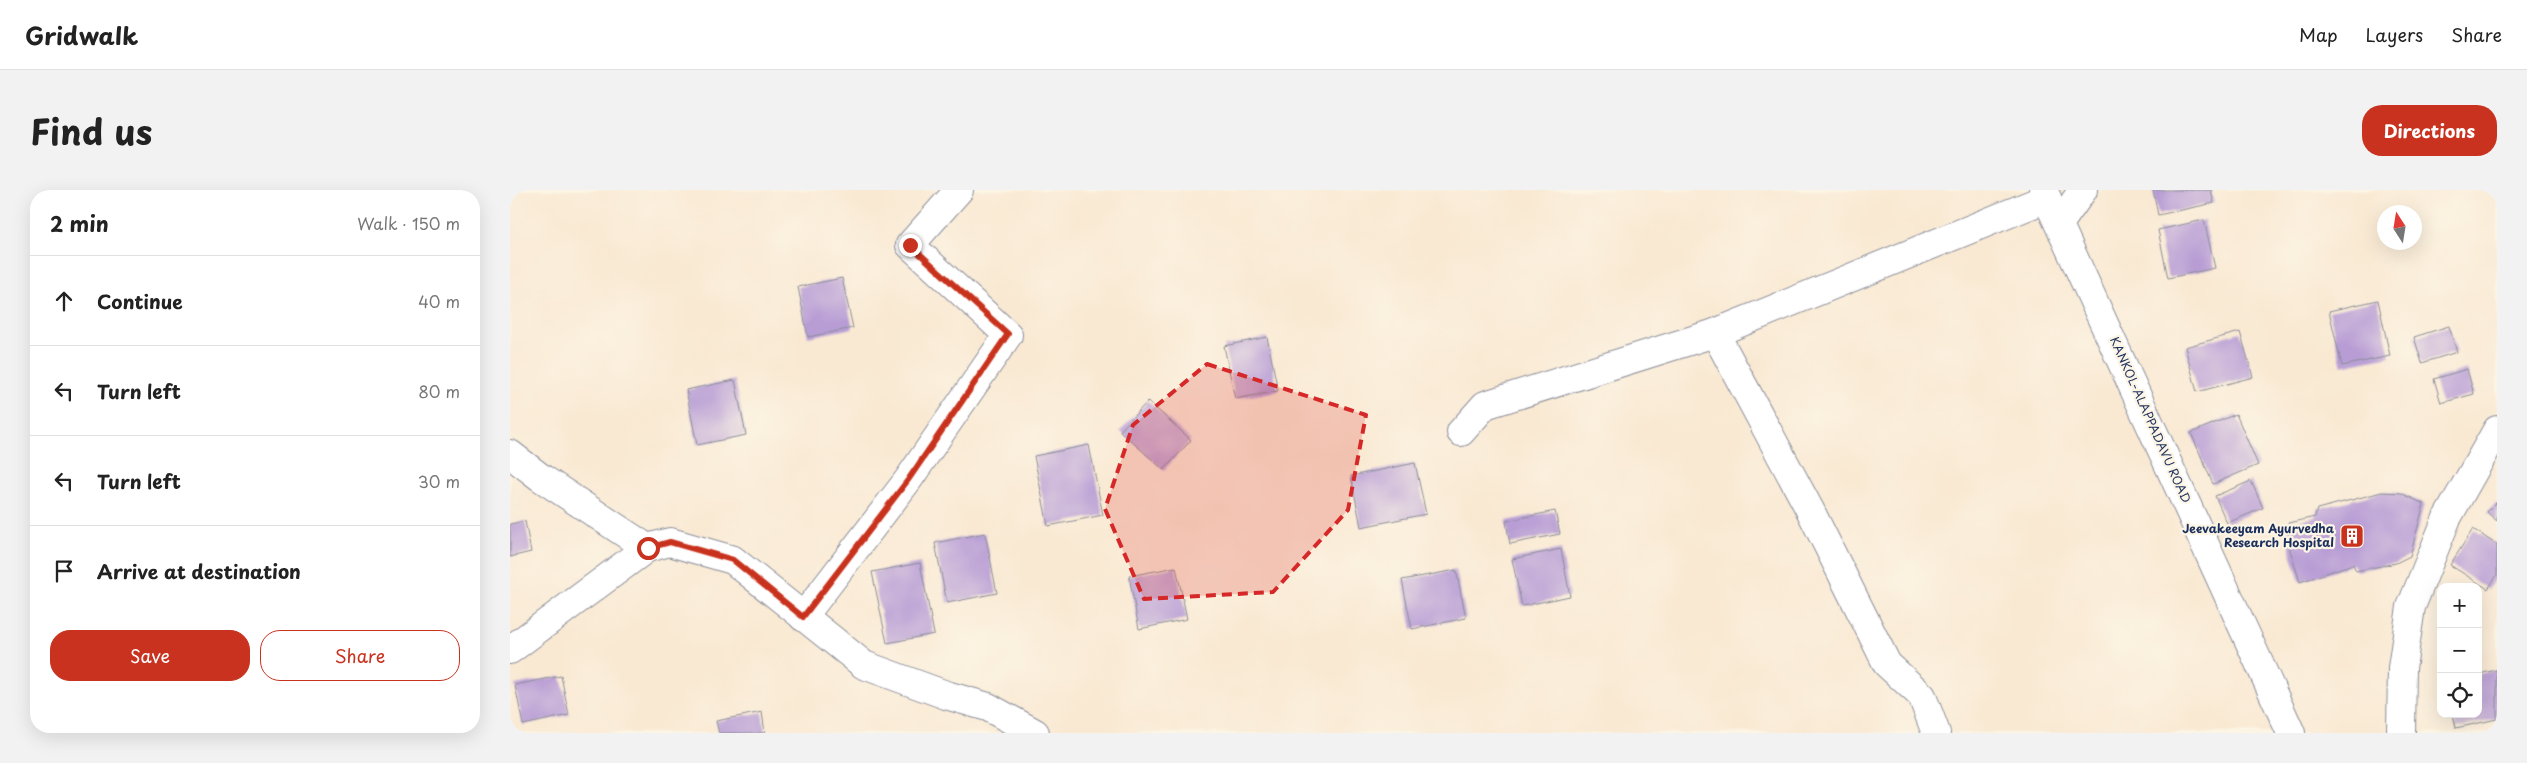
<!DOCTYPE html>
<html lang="en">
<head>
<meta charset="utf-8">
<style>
	body { margin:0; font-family:"Playpen Sans",sans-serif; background:#f2f2f2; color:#222 }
	.controls { position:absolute; right:15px; bottom:15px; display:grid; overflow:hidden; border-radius:10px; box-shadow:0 5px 20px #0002 }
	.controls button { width:45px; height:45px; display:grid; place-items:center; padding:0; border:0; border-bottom:1px solid #e0e0e0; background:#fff; color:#222; font:25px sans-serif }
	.compass { position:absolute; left:1867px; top:15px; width:45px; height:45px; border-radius:50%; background:#fff; box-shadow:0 5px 20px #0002; rotate:348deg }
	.stop { position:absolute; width:15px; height:15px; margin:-11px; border:4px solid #c8321e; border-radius:50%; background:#fff }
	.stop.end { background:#c8321e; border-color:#fff; box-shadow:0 1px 5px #0008 }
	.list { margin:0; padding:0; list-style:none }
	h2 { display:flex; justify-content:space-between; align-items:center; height:65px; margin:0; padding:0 20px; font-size:21px }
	h2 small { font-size:16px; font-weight:400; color:#767676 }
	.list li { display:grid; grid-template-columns:32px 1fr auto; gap:15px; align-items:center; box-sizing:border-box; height:90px; padding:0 20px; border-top:1px solid #e0e0e0 }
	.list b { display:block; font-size:19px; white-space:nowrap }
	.list em { font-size:16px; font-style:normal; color:#767676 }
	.actions { display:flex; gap:10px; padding:15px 20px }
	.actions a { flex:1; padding:11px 0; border:1px solid #c8321e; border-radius:20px; text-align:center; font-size:18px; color:#c8321e }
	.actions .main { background:#c8321e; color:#fff }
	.icon { flex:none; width:28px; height:28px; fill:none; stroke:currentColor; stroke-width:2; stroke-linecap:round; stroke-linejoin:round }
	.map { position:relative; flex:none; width:1987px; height:543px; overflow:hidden; border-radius:20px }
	header { display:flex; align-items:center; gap:30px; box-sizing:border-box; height:70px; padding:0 25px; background:#fff; border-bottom:1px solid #e0e0e0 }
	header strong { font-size:24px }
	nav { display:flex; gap:28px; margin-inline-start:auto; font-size:18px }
	.intro { display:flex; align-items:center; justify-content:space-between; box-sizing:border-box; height:120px; padding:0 30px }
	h1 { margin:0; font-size:35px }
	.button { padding:12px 22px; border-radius:20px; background:#c8321e; color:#fff; font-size:18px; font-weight:700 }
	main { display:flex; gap:30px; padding:0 30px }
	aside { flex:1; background:#fff; border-radius:20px; box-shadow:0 5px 20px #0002 }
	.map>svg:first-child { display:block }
	.building { fill:#b89dd5 }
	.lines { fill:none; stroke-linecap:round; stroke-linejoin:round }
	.street-casing { stroke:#8a8c98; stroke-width:30 }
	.secondary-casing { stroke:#8a8c98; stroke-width:30 }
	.street { stroke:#fff; stroke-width:28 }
	.secondary { stroke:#fff; stroke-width:28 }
	.route { stroke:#c8321e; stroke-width:6 }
	.marked { fill:#d62828; fill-opacity:0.2; stroke:#d62828; stroke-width:4; stroke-dasharray:10 6; stroke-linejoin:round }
	.labels { text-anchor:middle; stroke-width:4.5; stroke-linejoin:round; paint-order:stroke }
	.street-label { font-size:12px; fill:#1b2f5e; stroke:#fcf5e5 }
	.poi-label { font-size:12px; font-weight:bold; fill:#1b2f5e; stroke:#fcf5e5; text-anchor:end }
</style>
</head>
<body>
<header>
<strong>Gridwalk</strong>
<nav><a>Map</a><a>Layers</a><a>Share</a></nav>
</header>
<div class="intro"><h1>Find us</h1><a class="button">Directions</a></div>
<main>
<aside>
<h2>2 min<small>Walk · 150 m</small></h2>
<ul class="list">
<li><svg class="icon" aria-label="ahead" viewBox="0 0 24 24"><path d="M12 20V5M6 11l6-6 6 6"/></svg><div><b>Continue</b></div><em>40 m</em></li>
<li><svg class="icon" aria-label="left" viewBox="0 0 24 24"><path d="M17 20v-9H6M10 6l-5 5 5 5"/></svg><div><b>Turn left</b></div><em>80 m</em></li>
<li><svg class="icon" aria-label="left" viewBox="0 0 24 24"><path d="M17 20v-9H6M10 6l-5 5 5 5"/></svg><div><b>Turn left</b></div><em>30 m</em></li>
<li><svg class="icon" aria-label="arrive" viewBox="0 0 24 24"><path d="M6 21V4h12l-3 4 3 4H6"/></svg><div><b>Arrive at destination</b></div></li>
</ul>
<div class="actions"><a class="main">Save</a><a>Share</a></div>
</aside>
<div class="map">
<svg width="1987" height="543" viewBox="0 0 1987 543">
	<rect width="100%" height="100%" fill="#fcf5e5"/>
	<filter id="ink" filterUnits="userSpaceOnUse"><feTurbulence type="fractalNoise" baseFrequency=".02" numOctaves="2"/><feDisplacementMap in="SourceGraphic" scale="10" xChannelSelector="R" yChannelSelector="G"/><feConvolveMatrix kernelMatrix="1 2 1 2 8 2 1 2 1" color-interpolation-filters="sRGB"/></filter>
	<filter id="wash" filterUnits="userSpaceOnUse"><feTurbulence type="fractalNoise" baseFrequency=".0096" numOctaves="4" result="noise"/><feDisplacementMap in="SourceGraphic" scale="20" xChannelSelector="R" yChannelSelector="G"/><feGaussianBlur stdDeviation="1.12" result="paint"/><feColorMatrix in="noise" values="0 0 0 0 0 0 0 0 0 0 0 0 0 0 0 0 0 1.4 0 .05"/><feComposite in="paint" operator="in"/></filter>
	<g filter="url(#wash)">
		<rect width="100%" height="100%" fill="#f9e9d3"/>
		<g id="blocks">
			<g class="building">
				<path d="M1643,0H1701L1704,13L1648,25Z"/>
				<path d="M1694,30L1705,78L1658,88L1648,40Z"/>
				<path d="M332,88L343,138L298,147L288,97Z"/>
				<path d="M1868,110L1880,166L1832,176L1819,121Z"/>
				<path d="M1939,136L1947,162L1912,173L1904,147Z"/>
				<path d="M1730,142L1743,187L1687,202L1675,157Z"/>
				<path d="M757,147L768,201L725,209L714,156Z"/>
				<path d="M1957,179L1964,204L1931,213L1924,189Z"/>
				<path d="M225,190L236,245L187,255L176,200Z"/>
				<path d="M638,211L681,250L654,280L610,241Z"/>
				<path d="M1726,224L1748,275L1703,294L1681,243Z"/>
				<path d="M579,255L593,325L538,336L524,266Z"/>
				<path d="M905,273L916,324L851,337L841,286Z"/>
				<path d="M1741,291L1753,318L1717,333L1705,306Z"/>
				<path d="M1872,302L1891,303L1914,314L1900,366L1886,373L1846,381L1843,374L1790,392L1780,360L1778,333L1805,327L1807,319Z"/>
				<path d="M1987,312V331L1977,322Z"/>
				<path d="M1045,321L1050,344L1000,354L996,331Z"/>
				<path d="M15,331L21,362L0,367V334Z"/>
				<path d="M1963,339L1987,355V385L1978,399L1940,375Z"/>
				<path d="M475,343L487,403L437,413L425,353Z"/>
				<path d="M1051,359L1060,406L1012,416L1002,369Z"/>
				<path d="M410,373L424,444L377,453L362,382Z"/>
				<path d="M666,377L677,429L629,439L619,386Z"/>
				<path d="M946,380L956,428L902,439L892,390Z"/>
				<path d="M1987,480V529L1946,538L1943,524H1968V484Z"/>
				<path d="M51,486L59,525L13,535L5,495Z"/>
				<path d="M252,522L255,543H209L206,531Z"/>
			</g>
		</g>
	</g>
	<g filter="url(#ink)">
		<use href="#blocks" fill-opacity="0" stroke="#8a8c98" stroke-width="1"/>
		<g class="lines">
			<g class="street-casing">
				<g id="street">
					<path d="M1549,34L1573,0"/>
					<path d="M951,242L975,215L1205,143"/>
					<path d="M0,264L30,287L137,358L160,352L223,370L354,475L436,505L478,517L525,543"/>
					<path d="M293,427L398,290L498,145L400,55L449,0"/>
					<path d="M0,460L137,358"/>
					<path d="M1426,543L1412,506L1377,474L1300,320L1205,143L1537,8"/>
				</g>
			</g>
			<g class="secondary-casing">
				<g id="secondary">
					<path d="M1533,0L1781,543"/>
					<path d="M1891,543L1892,478L1901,417L1937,328L1987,240"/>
				</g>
			</g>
			<use href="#street" class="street"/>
			<use href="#secondary" class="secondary"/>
		</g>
	</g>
	<g class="lines" filter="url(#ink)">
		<path class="route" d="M138,358L160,352L223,370L293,427L398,290L498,144L400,55"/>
	</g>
	<path class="marked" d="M697,174L856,225L838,320L763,402L634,409L595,319L623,235Z"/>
	<defs>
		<g id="building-square" transform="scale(1.25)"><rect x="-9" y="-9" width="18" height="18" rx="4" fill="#c8321e" stroke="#fcf5e5"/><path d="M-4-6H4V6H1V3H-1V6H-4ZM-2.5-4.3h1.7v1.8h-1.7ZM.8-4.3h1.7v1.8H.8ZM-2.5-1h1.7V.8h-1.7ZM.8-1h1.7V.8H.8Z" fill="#fff"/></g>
	</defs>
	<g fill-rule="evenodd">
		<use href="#building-square" x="1842" y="346"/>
	</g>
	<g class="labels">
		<g class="street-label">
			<text transform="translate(1640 230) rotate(66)" y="4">KANKOL-ALAPPADAVU ROAD</text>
		</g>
		<g class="poi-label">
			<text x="1824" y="343">Jeevakeeyam Ayurvedha<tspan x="1824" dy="14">Research Hospital</tspan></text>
		</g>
	</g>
</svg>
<div class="controls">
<button>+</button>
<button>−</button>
<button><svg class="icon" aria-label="locate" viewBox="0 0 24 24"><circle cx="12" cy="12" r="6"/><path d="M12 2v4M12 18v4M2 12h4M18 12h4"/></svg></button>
</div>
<svg class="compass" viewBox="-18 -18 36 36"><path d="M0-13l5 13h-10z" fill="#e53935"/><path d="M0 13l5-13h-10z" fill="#767676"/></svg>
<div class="stop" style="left:138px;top:358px"></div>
<div class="stop end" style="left:400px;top:55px"></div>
</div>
</main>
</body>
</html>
